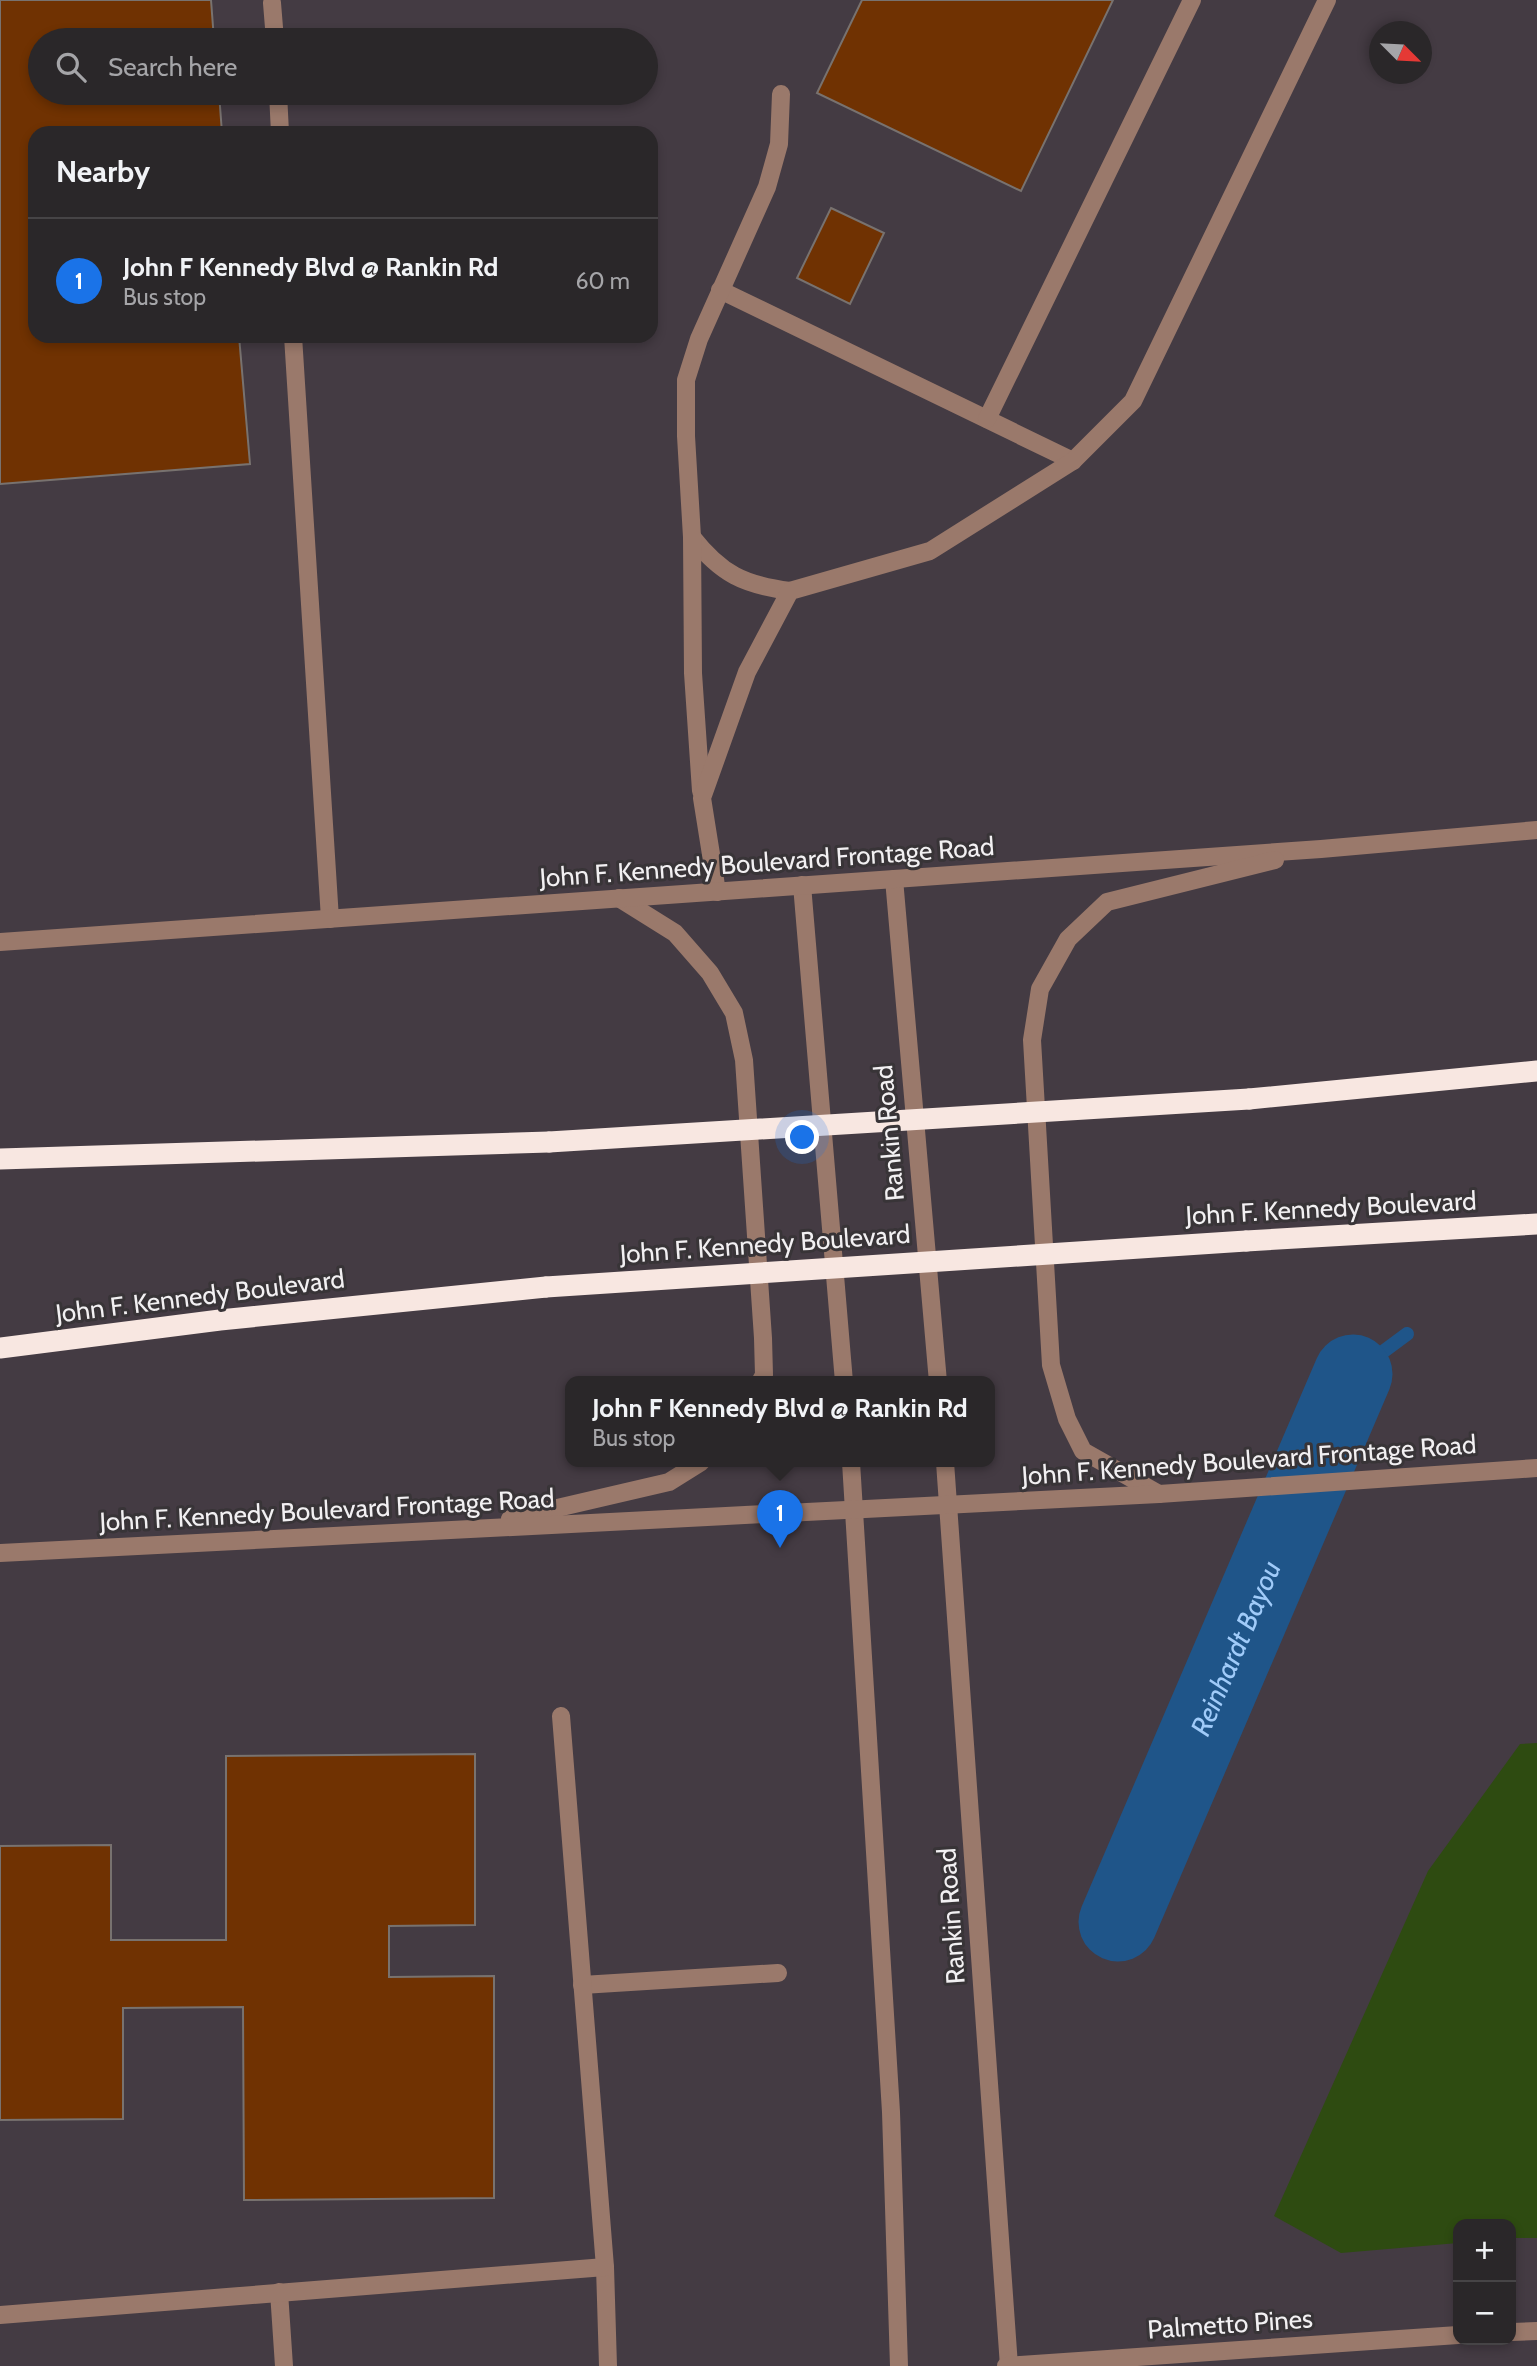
<!DOCTYPE html>
<html lang="en">
<head>
<meta charset="utf-8">
<style>
	body { margin:0; font-family:Cabin,sans-serif; background:#322f31; color:#f1f3f6 }
	.controls { position:absolute; right:21px; bottom:21px; display:grid; overflow:hidden; border-radius:14px; box-shadow:0 4px 10px #0003 }
	.controls button { width:63px; height:63px; display:grid; place-items:center; padding:0; border:0; border-bottom:2px solid #464446; background:#2a2729; color:#f1f3f6; font:35px sans-serif }
	.compass { position:absolute; left:1369px; top:21px; width:63px; height:63px; border-radius:50%; background:#2a2729; box-shadow:0 4px 10px #0003; rotate:114deg }
	.you { position:absolute; left:803px; top:1138px; width:24px; height:24px; margin:-18px; border:5px solid #fff; border-radius:50%; background:#1a73e8; box-shadow:0 0 0 10px #1a73e833 }
	.badge { display:grid; place-items:center; width:46px; height:46px; border-radius:50%; background:#1a73e8; color:#fff; font-size:23px; font-weight:700 }
	.pin { position:absolute; translate:-50% -58px; filter:drop-shadow(0 2px 4px #0008) }
	.pin::after { content:''; position:absolute; top:37px; width:24px; height:21px; background:inherit; clip-path:polygon(0 0,100% 0,50% 100%) }
	.popup { position:absolute; left:565px; top:1376px; width:430px; height:91px; box-sizing:border-box; display:grid; place-content:center; border-radius:14px; background:#2a2729; filter:drop-shadow(0 2px 5px #0005); font-size:23px; white-space:nowrap; color:#a5a5a8 }
	.popup b { font-size:26px; color:#f1f3f6 }
	.popup::after { content:''; position:absolute; left:50%; top:100%; margin-left:-14px; border:14px solid transparent; border-top-color:#2a2729 }
	.list { margin:0; padding:0; list-style:none }
	h2 { display:flex; justify-content:space-between; align-items:center; height:91px; margin:0; padding:0 28px; font-size:30px }
	h2 small { font-size:23px; font-weight:400; color:#a5a5a8 }
	.list li { display:grid; grid-template-columns:46px 1fr auto; gap:21px; align-items:center; box-sizing:border-box; height:126px; padding:0 28px; border-top:2px solid #464446 }
	.list b { display:block; font-size:26px; white-space:nowrap }
	.list p { margin:0; font-size:23px; white-space:nowrap; color:#a5a5a8 }
	.list em { font-size:23px; font-style:normal; color:#a5a5a8 }
	.icon { flex:none; width:38px; height:38px; fill:none; stroke:currentColor; stroke-width:2; stroke-linecap:round; stroke-linejoin:round }
	.map { position:relative; flex:none; width:1537px; height:2366px; overflow:hidden }
	.search { position:absolute; background:#2a2729; box-shadow:0 4px 10px #0003; left:28px; top:28px; width:630px; height:77px; display:flex; align-items:center; gap:18px; box-sizing:border-box; padding:0 24px; border-radius:38px; color:#a5a5a8; font-size:26px }
	.panel { position:absolute; background:#2a2729; box-shadow:0 4px 10px #0003; left:28px; top:126px; width:630px; height:217px; border-radius:21px }
	.map>svg:first-child { display:block }
	.built { fill:#443b43; fill-rule:evenodd }
	.green { fill:#2e4b11 }
	.lines { fill:none; stroke-linecap:round; stroke-linejoin:round }
	.stream { stroke:#1f5589; stroke-width:14 }
	.river { stroke:#1f5589; stroke-width:79 }
	.building { fill:#703202; stroke:#78726f; stroke-width:2 }
	.minor { stroke:#9a796b; stroke-width:18 }
	.highway { stroke:#f8e7e1; stroke-width:21 }
	.highway-bridge { stroke:#f8e7e1; stroke-width:21 }
	.labels { text-anchor:middle; stroke-width:6; stroke-linejoin:round; paint-order:stroke }
	.street-label { font-size:26px; fill:#f2f0f2; stroke:#383437 }
	.water-label { font-size:28px; font-style:italic; fill:#a0cbf9; stroke:#383437 }
</style>
</head>
<body>
<div class="map">
<svg width="1537" height="2366" viewBox="0 0 1537 2366">
	<rect width="100%" height="100%" fill="#383437"/>
	<path class="built" d="M0,0H1537V2366H0ZM1380,32H1422V74H1380ZM40,40H646V93H40ZM35,133H651V336H35ZM570,1382H990V1462H570ZM1458,2224H1511V2340H1458Z"/>
	<path class="green" d="M1537,1743V2238H1511V2224H1458V2243L1341,2253L1274,2216L1428,1871L1520,1744Z"/>
	<g class="lines">
		<path class="stream" d="M1353,1374L1407,1334"/>
		<path class="river" id="s1" d="M1118,1922L1353,1374"/>
	</g>
	<g class="building">
		<path d="M0,0H211L214,40H40V93H219L222,133H35V336H239L250,464L0,484Z"/>
		<path d="M862,0H1113L1021,191L817,93Z"/>
		<path d="M831,208L884,233L850,304L797,278Z"/>
		<path d="M475,1754V1925L389,1926V1977L494,1976V2198L244,2200L243,2007L123,2008V2119L0,2120V1846L111,1845V1940H226V1756Z"/>
	</g>
	<g class="lines">
		<g class="minor">
			<path d="M272,3L275,40"/>
			<path d="M278,93L280,133"/>
			<path d="M720,290L1073,461"/>
			<path d="M293,336L330,919"/>
			<path d="M987,419L1192,0"/>
			<path d="M692,537C721,574 744,585 790,591"/>
			<path d="M701,791L693,673L692,537L686,436V380L699,339L767,187L779,144L781,94"/>
			<path d="M894,879L938,1382"/>
			<path d="M802,885L844,1382"/>
			<path d="M717,892L702,798L747,672L790,591L930,551L1073,461L1133,401L1327,0"/>
			<path d="M619,898L675,933L710,973L734,1013L744,1060L763,1338L764,1375L760,1382"/>
			<path d="M0,942L1321,849L1537,830"/>
			<path d="M851,1462L891,2112L899,2366"/>
			<path d="M945,1462L1009,2366"/>
			<path d="M1159,1494L1083,1451L1067,1419L1051,1365L1032,1040L1040,989L1068,939L1107,902L1275,860"/>
			<path d="M510,1519L669,1482L701,1462"/>
			<path d="M0,1553L1159,1494L1537,1468"/>
			<path d="M582,1985L778,1973"/>
			<path d="M605,2267L608,2366"/>
			<path d="M279,2292L284,2366"/>
			<path d="M0,2315L605,2267L561,1716"/>
			<path d="M1511,2332L1537,2331"/>
			<path d="M1006,2366L1458,2335"/>
		</g>
		<g class="highway">
			<path d="M1249,1099L1537,1071"/>
			<path d="M0,1159L549,1142"/>
			<path d="M1246,1241L1537,1224"/>
			<path d="M0,1348L220,1320L546,1287"/>
		</g>
		<g class="highway-bridge">
			<path d="M549,1142L1249,1099"/>
			<path d="M546,1287L1246,1241"/>
		</g>
	</g>
	<g class="labels">
		<g class="street-label">
			<text transform="translate(767 862) rotate(-4)" y="9">John F. Kennedy Boulevard Frontage Road</text>
			<text transform="translate(889 1133) rotate(-95)" y="9">Rankin Road</text>
			<text transform="translate(1331 1208) rotate(-3)" y="9">John F. Kennedy Boulevard</text>
			<text transform="translate(765 1244) rotate(-4)" y="9">John F. Kennedy Boulevard</text>
			<text transform="translate(200 1296) rotate(-7)" y="9">John F. Kennedy Boulevard</text>
			<text transform="translate(1249 1460) rotate(-4)" y="9">John F. Kennedy Boulevard Frontage Road</text>
			<text transform="translate(327 1510) rotate(-3)" y="9">John F. Kennedy Boulevard Frontage Road</text>
			<text transform="translate(951 1916) rotate(-94)" y="9">Rankin Road</text>
			<text transform="translate(1230 2324) rotate(-4)" y="9">Palmetto Pines</text>
		</g>
		<g class="water-label">
			<text dy="10" stroke="none"><textPath href="#s1" startOffset="298">Reinhardt Bayou</textPath></text>
		</g>
	</g>
</svg>
<div class="controls">
<button>+</button>
<button>−</button>
</div>
<svg class="compass" viewBox="-18 -18 36 36"><path d="M0-13l5 13h-10z" fill="#e53935"/><path d="M0 13l5-13h-10z" fill="#a5a5a8"/></svg>
<div class="you"></div>
<div class="pin badge" style="left:780px;top:1548px">1</div>
<div class="popup"><b>John F Kennedy Blvd @ Rankin Rd</b>Bus stop</div>
<div class="search"><svg class="icon" aria-label="search" viewBox="0 0 24 24"><circle cx="10" cy="10" r="6"/><path d="M15 15l6 6"/></svg>Search here</div>
<section class="panel">
<h2>Nearby<small></small></h2>
<ul class="list">
<li><span class="badge">1</span><div><b>John F Kennedy Blvd @ Rankin Rd</b><p>Bus stop</p></div><em>60 m</em></li>
</ul>
</section>
</div>
</body>
</html>
